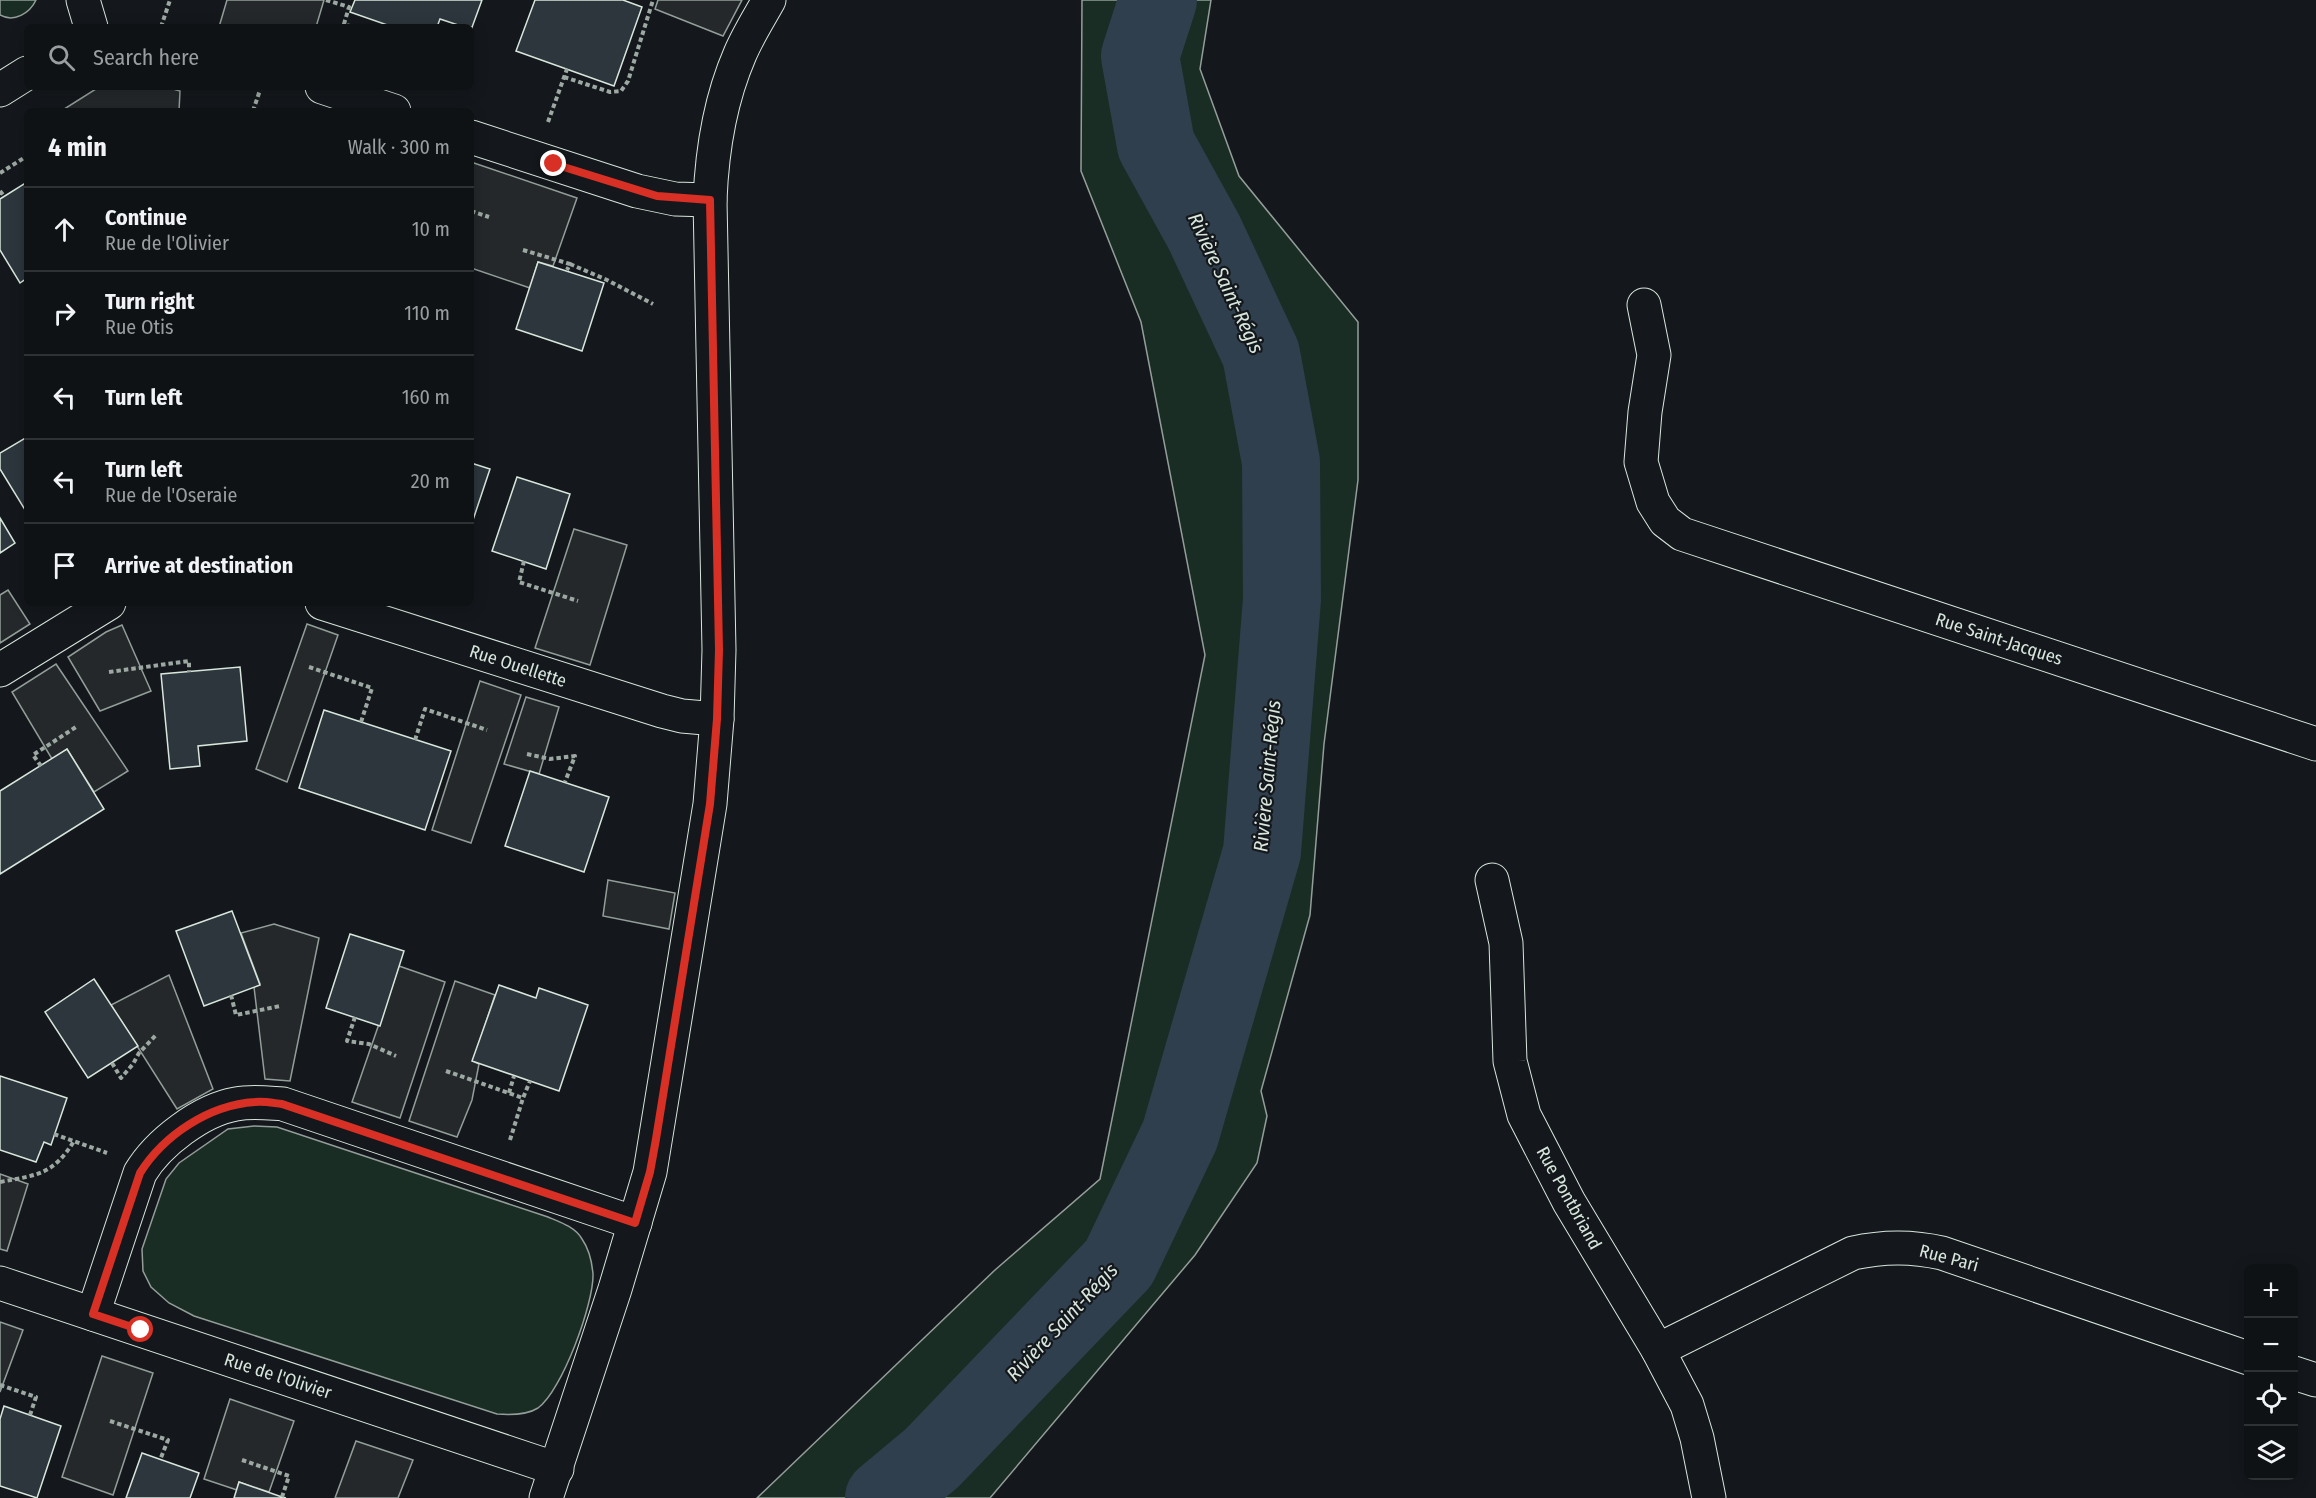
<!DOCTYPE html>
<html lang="en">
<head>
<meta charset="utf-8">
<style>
	body { margin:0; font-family:"Fira Sans Condensed",sans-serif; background:#181b1e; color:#f1f3f6 }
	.controls { position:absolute; right:18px; bottom:18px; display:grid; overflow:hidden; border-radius:9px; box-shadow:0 3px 15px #0003 }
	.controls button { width:54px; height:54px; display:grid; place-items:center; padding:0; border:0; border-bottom:2px solid #2f3234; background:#0f1215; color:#f1f3f6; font:30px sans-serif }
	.stop { position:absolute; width:18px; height:18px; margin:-14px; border:4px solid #d93025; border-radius:50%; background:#fff }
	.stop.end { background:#d93025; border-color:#fff; box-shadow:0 2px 6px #0008 }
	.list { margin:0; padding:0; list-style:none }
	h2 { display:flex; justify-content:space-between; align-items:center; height:78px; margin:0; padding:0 24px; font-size:26px }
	h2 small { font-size:20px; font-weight:400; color:#9b9ea0 }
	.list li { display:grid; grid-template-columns:39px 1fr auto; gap:18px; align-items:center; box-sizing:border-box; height:84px; padding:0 24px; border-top:2px solid #2f3234 }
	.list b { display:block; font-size:22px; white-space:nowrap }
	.list p { margin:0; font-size:20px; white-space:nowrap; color:#9b9ea0 }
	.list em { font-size:20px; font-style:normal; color:#9b9ea0 }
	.icon { flex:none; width:33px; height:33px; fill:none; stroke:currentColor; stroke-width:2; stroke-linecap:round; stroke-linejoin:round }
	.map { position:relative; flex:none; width:2316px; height:1498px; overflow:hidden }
	.search { position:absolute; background:#0f1215; box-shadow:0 3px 15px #0003; left:24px; top:24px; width:450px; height:66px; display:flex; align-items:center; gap:15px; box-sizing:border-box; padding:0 21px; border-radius:9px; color:#9b9ea0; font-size:22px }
	.panel { position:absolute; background:#0f1215; box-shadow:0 3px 15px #0003; left:24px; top:108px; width:450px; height:498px; border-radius:9px }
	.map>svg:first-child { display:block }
	.green { fill:#1a2d24; stroke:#939e99; stroke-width:1.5 }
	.parking { fill:#24282b; stroke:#939e99; stroke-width:1.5 }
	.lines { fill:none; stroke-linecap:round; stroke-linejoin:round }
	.river { stroke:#2f3f4d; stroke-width:78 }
	.building { fill:#2c363c; stroke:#d8e6dc; stroke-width:1.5 }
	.street-casing { stroke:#d8e6dc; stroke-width:35 }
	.path { stroke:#9da8a2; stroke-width:4; stroke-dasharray:4.5 3; stroke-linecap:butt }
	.street { stroke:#14181c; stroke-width:33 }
	.route { stroke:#d93025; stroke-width:8 }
	.labels { text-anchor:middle; stroke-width:4.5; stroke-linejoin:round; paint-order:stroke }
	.street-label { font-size:18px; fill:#d8e6dc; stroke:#14181c }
	.water-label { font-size:20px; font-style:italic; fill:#d8e6dc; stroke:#14181c }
</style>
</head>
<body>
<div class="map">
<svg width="2316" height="1498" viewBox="0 0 2316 1498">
	<rect width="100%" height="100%" fill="#14181c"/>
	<g class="green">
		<path d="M0,0H36C30,13 14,23 0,15Z"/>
		<path d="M1082,0H1211L1200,69L1239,176L1358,322V480L1324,744L1310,915L1261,1091L1267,1116L1257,1163L1195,1255L990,1498H757L995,1270L1100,1179L1205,655L1141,322L1081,171Z"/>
		<path d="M254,1126L277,1127L548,1217C560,1222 575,1227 582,1239C589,1249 592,1262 593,1274C594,1303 562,1391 538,1408C527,1415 510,1415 497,1414L194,1316L169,1303L151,1287L143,1271L142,1249L166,1179L179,1163L228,1129Z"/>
	</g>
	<g class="parking">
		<path d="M227,0H324L316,27H219Z"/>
		<path d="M658,0H742L723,36L655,9Z"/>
		<path d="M99,87H166L180,91L179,111H61Z"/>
		<path d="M471,162L577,198L553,266L538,262L530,288L471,268Z"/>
		<path d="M574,529L627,545L590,665L535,648Z"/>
		<path d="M8,590L30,624L0,643V595Z"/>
		<path d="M307,624L338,635L287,782L256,769Z"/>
		<path d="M122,625L151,691L100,711L68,657L106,632Z"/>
		<path d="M56,664L128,771L94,792L67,749L52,759L12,692Z"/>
		<path d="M480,681L521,695L471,843L432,830Z"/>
		<path d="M526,697L559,707L539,774L504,764Z"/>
		<path d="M608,880L675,893L669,929L603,916Z"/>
		<path d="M274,924L319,938L290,1081L265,1079L254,987L260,984L241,933Z"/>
		<path d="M399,966L445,982L400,1118L352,1102Z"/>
		<path d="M169,975L213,1089L177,1109L111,1005Z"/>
		<path d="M455,981L495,995L473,1061L479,1064L472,1100L457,1137L409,1121Z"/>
		<path d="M0,1174L28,1184L7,1251L0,1249Z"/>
		<path d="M0,1322L23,1330L0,1392Z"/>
		<path d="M102,1356L153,1373L113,1495L62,1477Z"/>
		<path d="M230,1399L294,1421L269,1492L239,1482L237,1490L204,1479Z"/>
		<path d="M356,1441L413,1460L398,1498H335Z"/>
	</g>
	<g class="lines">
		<path class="river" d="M884,1498L932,1458L1119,1263L1180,1135L1262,852L1282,599L1281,462L1261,354L1204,232L1156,145L1140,56L1158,0"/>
	</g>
	<g class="building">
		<path d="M355,0H482L471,30V27H464L440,19L437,27H393L350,12Z"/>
		<path d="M535,0H623L642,7L614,86L516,51Z"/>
		<path d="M27,182V278L20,283L0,250V199Z"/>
		<path d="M538,262L604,283L582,351L516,329Z"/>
		<path d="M27,437V513L0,469V453Z"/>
		<path d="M471,463L490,469L471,526Z"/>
		<path d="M517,477L570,494L546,569L492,551Z"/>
		<path d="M0,518L15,543L0,553Z"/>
		<path d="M240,667L247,741L198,746L200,766L170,769L161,674Z"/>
		<path d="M324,710L451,751L425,830L299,788Z"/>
		<path d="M67,749L104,809L0,874V791Z"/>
		<path d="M530,771L609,797L584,872L505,846Z"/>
		<path d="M232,911L260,985L204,1006L176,931Z"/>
		<path d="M350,934L404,951L380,1026L326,1008Z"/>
		<path d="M94,979L138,1046L88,1078L45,1012Z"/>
		<path d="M499,985L536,998L539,988L588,1005L559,1091L472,1061Z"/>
		<path d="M0,1076L67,1098L51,1145L44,1142L36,1162L0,1150Z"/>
		<path d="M4,1406L61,1426L37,1498L0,1486V1419Z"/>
		<path d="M142,1453L199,1473L190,1498H126Z"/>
		<path d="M239,1482L282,1497L286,1498H234Z"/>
	</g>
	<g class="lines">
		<g class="street-casing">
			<g id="street">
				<path d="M83,0L91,27"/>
				<path d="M322,87L394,111"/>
				<path d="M0,90L27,73"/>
				<path d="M471,137L637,191L675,199L710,200"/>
				<path d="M1644,305L1654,355L1645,412L1641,462L1653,502L1665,521L1682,534L2316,744"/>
				<path d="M322,603L662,711L682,716L717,719"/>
				<path d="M0,670L109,603"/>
				<path d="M1492,880L1506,943L1510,1061L1524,1115L1569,1202L1658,1350L1687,1405L1697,1438L1709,1498"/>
				<path d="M0,1283L557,1469"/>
				<path d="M93,1314L140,1173C158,1143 201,1110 236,1104C252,1101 267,1103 283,1104L635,1223"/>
				<path d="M1658,1350L1853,1253C1884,1246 1912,1246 1942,1253L2248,1358"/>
				<path d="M2294,1373L2316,1380"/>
				<path d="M546,1498L615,1289L650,1172L710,804L717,719L719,650L710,200C712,150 720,100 740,54C748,35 759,18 769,0"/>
			</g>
		</g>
		<g class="path">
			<path d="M326,0L349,7L344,24L353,27"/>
			<path d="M161,27L170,0"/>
			<path d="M564,77L610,92L621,91L628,81L653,0"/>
			<path d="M253,111L261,87"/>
			<path d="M548,122L567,69"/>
			<path d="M0,173L27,156"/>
			<path d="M0,191L4,196"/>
			<path d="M471,211L489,217"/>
			<path d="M523,250L570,264L567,270"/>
			<path d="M570,264L607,280L653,304"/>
			<path d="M524,561L519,582L578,601"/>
			<path d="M309,667L372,688L361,722"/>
			<path d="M109,672L189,661V672"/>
			<path d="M415,740L425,709L487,730"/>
			<path d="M527,754L550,759L575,756L565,782"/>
			<path d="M41,766L33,755L76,727"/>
			<path d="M231,995L236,1015L280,1006"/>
			<path d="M355,1017L347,1041L369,1044L396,1056"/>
			<path d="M112,1063L121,1078L133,1064L139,1053L156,1035"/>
			<path d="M446,1071L523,1098L530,1081"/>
			<path d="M509,1093L514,1076"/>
			<path d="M54,1134L107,1153"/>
			<path d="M510,1140L523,1098"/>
			<path d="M0,1182C37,1175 53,1175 74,1141"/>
			<path d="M0,1385L36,1397L30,1415"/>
			<path d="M110,1421L168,1440L160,1460"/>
			<path d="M242,1460L289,1476L282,1497"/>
		</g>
		<use href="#street" class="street"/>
	</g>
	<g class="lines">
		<path class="route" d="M141,1330L93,1314L140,1173C164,1135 209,1105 255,1102C264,1101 273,1103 282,1104L635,1223L650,1172L656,1139L710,804L717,719L719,650L710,200L657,196L554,164"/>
	</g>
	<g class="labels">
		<g class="street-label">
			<text transform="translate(1999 639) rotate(18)" y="6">Rue Saint-Jacques</text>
			<text transform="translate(518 666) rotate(18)" y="6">Rue Ouellette</text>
			<text transform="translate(1569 1198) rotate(61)" y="6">Rue Pontbriand</text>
			<text transform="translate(1949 1258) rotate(15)" y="6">Rue Pari</text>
			<text transform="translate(278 1376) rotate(18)" y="6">Rue de l'Olivier</text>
		</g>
		<g class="water-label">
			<text transform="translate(1226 283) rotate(65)" y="7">Rivière Saint-Régis</text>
			<text transform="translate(1267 776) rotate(-85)" y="7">Rivière Saint-Régis</text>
			<text transform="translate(1062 1322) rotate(-47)" y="7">Rivière Saint-Régis</text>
		</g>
	</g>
</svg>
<div class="controls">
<button>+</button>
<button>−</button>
<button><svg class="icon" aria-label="locate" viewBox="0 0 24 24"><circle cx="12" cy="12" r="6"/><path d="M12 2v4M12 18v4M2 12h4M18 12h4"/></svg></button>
<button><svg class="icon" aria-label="layers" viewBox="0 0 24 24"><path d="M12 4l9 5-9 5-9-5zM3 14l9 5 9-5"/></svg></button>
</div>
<div class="stop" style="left:141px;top:1330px"></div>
<div class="stop end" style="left:554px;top:164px"></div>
<div class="search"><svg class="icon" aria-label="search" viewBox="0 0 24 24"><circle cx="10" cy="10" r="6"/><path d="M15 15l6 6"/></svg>Search here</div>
<section class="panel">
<h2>4 min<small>Walk · 300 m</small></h2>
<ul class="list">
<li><svg class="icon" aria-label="ahead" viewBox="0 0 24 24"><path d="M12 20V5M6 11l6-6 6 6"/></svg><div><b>Continue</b><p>Rue de l'Olivier</p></div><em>10 m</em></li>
<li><svg class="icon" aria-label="right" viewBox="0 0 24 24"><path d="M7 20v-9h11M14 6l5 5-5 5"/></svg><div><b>Turn right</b><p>Rue Otis</p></div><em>110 m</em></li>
<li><svg class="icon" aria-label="left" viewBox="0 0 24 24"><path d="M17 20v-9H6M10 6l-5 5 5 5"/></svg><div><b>Turn left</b></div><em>160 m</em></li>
<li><svg class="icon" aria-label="left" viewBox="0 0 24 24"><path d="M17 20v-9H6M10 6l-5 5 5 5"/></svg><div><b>Turn left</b><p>Rue de l'Oseraie</p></div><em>20 m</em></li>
<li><svg class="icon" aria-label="arrive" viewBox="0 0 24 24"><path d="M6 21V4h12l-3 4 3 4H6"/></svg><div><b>Arrive at destination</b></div></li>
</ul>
</section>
</div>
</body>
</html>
